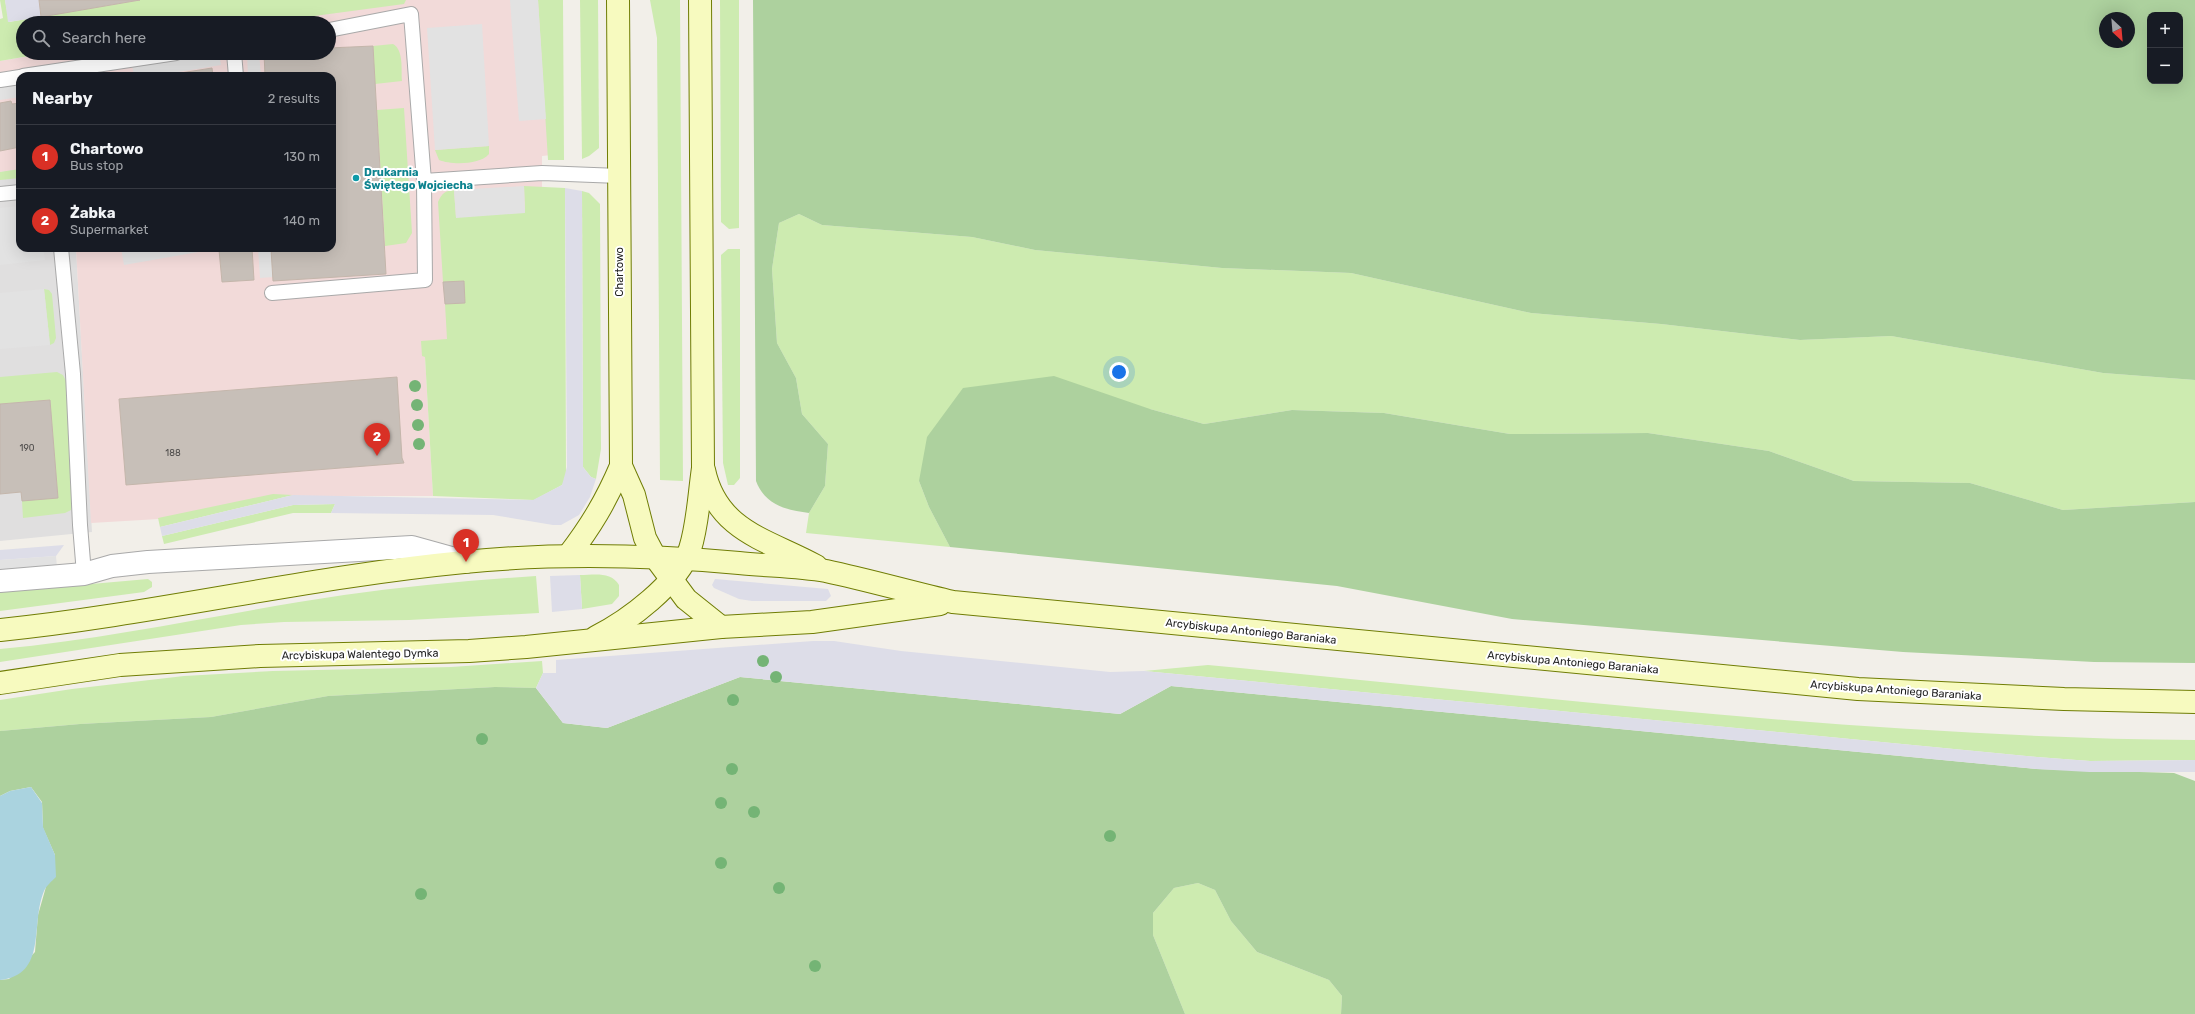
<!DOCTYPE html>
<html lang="en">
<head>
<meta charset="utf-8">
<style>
	body { margin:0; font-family:Rubik,sans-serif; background:#242831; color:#f1f3f6 }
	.controls { position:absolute; right:12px; top:12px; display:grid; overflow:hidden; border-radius:8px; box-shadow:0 4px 16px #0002 }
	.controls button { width:36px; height:36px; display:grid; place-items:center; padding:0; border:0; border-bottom:1px solid #363941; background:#171b24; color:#f1f3f6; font:20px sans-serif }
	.compass { position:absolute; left:2099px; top:12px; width:36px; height:36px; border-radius:50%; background:#171b24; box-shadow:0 4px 16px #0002; rotate:154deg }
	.you { position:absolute; left:1119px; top:372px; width:14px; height:14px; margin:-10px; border:3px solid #fff; border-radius:50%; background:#1a73e8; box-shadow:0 0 0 6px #1a73e833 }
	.badge { display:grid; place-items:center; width:26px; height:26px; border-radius:50%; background:#d93025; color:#fff; font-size:13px; font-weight:700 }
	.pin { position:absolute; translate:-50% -33px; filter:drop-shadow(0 1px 2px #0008) }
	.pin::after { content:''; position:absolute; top:21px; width:14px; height:12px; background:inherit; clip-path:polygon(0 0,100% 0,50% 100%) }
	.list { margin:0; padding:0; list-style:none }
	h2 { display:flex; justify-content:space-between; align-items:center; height:52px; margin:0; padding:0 16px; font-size:17px }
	h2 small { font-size:13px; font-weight:400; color:#9ea1a6 }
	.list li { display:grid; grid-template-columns:26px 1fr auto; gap:12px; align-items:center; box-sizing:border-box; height:64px; padding:0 16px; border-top:1px solid #363941 }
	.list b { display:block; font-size:15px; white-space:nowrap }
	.list p { margin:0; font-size:13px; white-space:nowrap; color:#9ea1a6 }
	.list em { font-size:13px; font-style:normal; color:#9ea1a6 }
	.icon { flex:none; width:22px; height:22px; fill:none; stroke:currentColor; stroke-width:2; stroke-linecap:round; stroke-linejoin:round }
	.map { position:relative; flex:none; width:2195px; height:1014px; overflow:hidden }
	.search { position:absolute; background:#171b24; box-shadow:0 4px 16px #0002; left:16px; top:16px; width:320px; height:44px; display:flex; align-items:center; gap:10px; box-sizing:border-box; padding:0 14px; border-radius:22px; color:#9ea1a6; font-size:15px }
	.panel { position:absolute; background:#171b24; box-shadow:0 4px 16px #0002; left:16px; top:72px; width:320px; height:180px; border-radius:12px }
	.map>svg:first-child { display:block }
	.residential { fill:#e0dfdf }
	.commercial { fill:#f2dad9 }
	.grass { fill:#cdebb0 }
	.forest { fill:#add19e; fill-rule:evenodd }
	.parking { fill:#e2e2e2 }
	.plaza { fill:#dddde8 }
	.water { fill:#aad3df }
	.building { fill:#c7bfb8; stroke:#c4b6ab }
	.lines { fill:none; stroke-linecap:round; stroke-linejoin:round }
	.lane-casing { stroke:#a9a9a9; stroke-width:16 }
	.street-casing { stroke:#a9a9a9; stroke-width:24 }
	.secondary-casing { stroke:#707d05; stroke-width:24 }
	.lane { stroke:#fff; stroke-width:14 }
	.street { stroke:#fff; stroke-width:22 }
	.secondary { stroke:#f7fabf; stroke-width:22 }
	.tree { fill:#74b475 }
	.culture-dot { fill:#0f9aa8; stroke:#fff; stroke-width:1.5 }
	.labels { text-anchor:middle; stroke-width:4; stroke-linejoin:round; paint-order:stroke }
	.number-label { font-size:9px; fill:#4b4948 }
	.culture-label { font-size:11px; font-weight:bold; fill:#0d838f; stroke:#fff; text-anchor:start }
	.street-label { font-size:11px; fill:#222; stroke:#fff }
</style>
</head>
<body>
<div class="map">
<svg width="2195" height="1014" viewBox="0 0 2195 1014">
	<rect width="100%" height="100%" fill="#f2efe9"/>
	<path class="residential" d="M20,168V248H76L92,532L0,541V172Z"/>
	<path class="commercial" d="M370,0H550L552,155L542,156V187L496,358L425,357L433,496H276L159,519L91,523L76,248H332V76H20V169L0,172V61L48,53H329V23H231Z"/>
	<g class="grass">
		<path d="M0,0H5L9,22L140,0H406L404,4L262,23H23V53H67L36,58L35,55L0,61V19L3,18Z"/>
		<path d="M538,0H563L564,160H548Z"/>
		<path d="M580,0H598L599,148L589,156L582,159Z"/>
		<path d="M650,0H680L683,481L660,480L657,38Z"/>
		<path d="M720,0H739V228L729,229L721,222Z"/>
		<path d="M393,44C404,50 401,70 402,81L375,84L373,46Z"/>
		<path d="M404,108L412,233L406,243L385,246L377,110Z"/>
		<path d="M489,146V154C480,165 451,165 439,160L435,150Z"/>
		<path d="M20,169V178L0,180V172Z"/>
		<path d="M524,186L565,188L566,478L562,485L534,500L433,496L425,357L422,356L421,341L447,339L445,304L465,303L464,281L443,282L438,202C442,193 445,191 454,190L456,217L525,212Z"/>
		<path d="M582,191L589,193L600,204L601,449L596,479L591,477L583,467Z"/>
		<path d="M799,214L822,225L972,237L1035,250L1222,268L1351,273L1531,313L1661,324L1800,340L1891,336L2103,373L2195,380V502L2063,510L1970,483L1854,481L1769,451L1648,433L1510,434L1384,413L1292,410L1204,424L1150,409L919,481L929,507L950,547L806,533L809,513L825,486L828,444L802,414L796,378L777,343L772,269L779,223Z"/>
		<path d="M728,249H740V478L734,485H728L723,463L721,255Z"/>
		<path d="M44,289L49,290L52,294L56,338L54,343L50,345Z"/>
		<path d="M57,372L63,375L66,381L73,503L71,510L65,513L23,518L22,501L58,497L50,400L0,404V377Z"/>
		<path d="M273,494L293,495L160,527L158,518Z"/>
		<path d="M335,504L331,513H293L164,544L162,536L293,505Z"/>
		<path d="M580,575C594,575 611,571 619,585V596L612,604L582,609Z"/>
		<path d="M536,576L539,613L409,620L284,622L241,625L0,662V649C116,638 229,612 344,595C408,586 472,580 536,576Z"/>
		<path d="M148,579L152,582V587L144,592L0,611V592Z"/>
		<path d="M542,661L543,673L536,688L495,687L328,696L211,717L80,724L0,731V700L72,689L184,676L273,671L451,667Z"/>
		<path d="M1208,665C1537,696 1865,737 2195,740V760L2090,761L2037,757L1144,671Z"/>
		<path d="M1198,883L1215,890L1231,921L1257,952L1329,980L1342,996L1341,1014H1185L1153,935V913L1174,888Z"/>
	</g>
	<g class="forest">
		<path d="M753,0H2195V380L2103,373L1891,336L1800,340L1661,324L1531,313L1351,273L1222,268L1035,250L972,237L822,225L799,214L779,223L772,269L777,343L796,378L802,414L828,444L825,486L809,513C786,510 765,505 756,481ZM2150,15H2180V81H2150ZM2105,18H2129V42H2105Z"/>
		<path d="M1054,376L1150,409L1204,424L1292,410L1384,413L1510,434L1648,433L1769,451L1854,481L1970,483L2063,510L2195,502V663L2094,662L1903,652L1512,619L1337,586L950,547L929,507L919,481L927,437L963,388Z"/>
		<path d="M740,677L1120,714L1171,686L2036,769L2174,773L2195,781V1014H1341L1342,996L1329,980L1257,952L1231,921L1215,890L1198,883L1174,888L1153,913V935L1185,1014H0V980L9,979L35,952L38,915L55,855L43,828L42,802L31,787L10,791L0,796V731L80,724L211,717L328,696L495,687L536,688L563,723L607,728Z"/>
	</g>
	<g class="parking">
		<path d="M510,0H538L546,119L519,121Z"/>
		<path d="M482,24L489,146L435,150L427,28Z"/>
		<path d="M199,53H219L221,65L154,76H134L132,64Z"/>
		<path d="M259,53L261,76H248L247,54Z"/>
		<path d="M20,84V97L0,100V87Z"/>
		<path d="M524,186L525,213L456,218L454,190Z"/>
		<path d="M20,206V248H43L45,260L0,265V208Z"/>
		<path d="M121,248H221L124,265Z"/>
		<path d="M258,248H271L273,277L260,278Z"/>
		<path d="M44,289L50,345L0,349V293Z"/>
		<path d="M56,556L57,567L0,572V560Z"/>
	</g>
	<g class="plaza">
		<path d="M5,0H39L41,17L8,22Z"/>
		<path d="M565,188L582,191L583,467L591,477L596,479L590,497L579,515L561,525H553L493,515L331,513L335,504L293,505L162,536L160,527L293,495L533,500L562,485L567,467Z"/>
		<path d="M64,545L56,556L0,560V550Z"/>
		<path d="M580,575L582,609L552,612L550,576Z"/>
		<path d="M715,579L828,589L831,596L826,601H752L739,599L714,588L712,585Z"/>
		<path d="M813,641H834L901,651L1110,672L1144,671L2037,757L2090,761L2195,760V772H2089L2036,769L1171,686L1120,714L740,677L607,728L563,723L536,688L543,673H556V660Z"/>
	</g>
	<path class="water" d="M31,787L42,803L43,827L55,855L56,877C52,881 46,886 44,891C30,924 48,975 0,980V796L10,791Z"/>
	<g class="building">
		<path d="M39,0H140L41,17Z"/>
		<path d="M373,46L386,274L273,281L271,249L332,248V76H265L264,53H329V48Z"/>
		<path d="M212,68L213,76H162Z"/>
		<path d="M11,101L12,104L20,103V147L0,151V103Z"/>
		<path d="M252,248L254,280L222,282L219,250Z"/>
		<path d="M464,281L465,303L445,304L443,282Z"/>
		<path d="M397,377L402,458L404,463L126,485L119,399Z"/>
		<path d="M50,400L58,498L22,501L21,492L0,494V404Z"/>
	</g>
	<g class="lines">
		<g class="lane-casing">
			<g id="lane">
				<path d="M329,30L411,14L424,181L542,173L619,176"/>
				<path d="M234,53L236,76"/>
				<path d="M23,76L176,53"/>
				<path d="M0,80L20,77"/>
				<path d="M0,194L20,192"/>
				<path d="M61,248L73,374L80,525L84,574"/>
				<path d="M272,293L425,280L424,181"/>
			</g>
		</g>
		<g class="street-casing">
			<path id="street" d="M0,581L84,574L112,566L148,562L412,547L466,562"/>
		</g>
		<g class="secondary-casing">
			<g id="secondary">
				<path d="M618,0L621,466L634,495L645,538L655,557L686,599L721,627"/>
				<path d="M704,470C717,532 769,540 816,566"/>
				<path d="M568,556C591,526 606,501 621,466"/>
				<path d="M0,630C156,614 308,577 464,562C555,553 648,555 739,563C768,566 798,566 826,571C868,580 910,592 953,602L1858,689L2064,699L2195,702"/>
				<path d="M596,637C628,621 678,584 690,549C698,524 699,495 703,468L700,0"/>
				<path d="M0,683L120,665L260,656L469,651L526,647L721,627L812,622L940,604"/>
			</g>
		</g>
		<use href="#lane" class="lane"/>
		<use href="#street" class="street"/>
		<use href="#secondary" class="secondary"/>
	</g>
	<g class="tree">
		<circle cx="415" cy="386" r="6"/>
		<circle cx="417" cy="405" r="6"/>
		<circle cx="418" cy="425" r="6"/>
		<circle cx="419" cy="444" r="6"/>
		<circle cx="763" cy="661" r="6"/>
		<circle cx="776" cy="677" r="6"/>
		<circle cx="733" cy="700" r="6"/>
		<circle cx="482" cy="739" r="6"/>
		<circle cx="732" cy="769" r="6"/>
		<circle cx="721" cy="803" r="6"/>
		<circle cx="754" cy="812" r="6"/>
		<circle cx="1110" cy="836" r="6"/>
		<circle cx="721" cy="863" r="6"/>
		<circle cx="779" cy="888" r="6"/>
		<circle cx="421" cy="894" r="6"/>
		<circle cx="815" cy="966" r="6"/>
	</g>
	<circle class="culture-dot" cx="356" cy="178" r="4"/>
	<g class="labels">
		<g class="number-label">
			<text x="27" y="451">190</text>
			<text x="173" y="456">188</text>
		</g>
		<g class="culture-label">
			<text x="364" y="176">Drukarnia<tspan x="364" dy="13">Świętego Wojciecha</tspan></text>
		</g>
		<g class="street-label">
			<text transform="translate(619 272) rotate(-90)" y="4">Chartowo</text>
			<text transform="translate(1251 631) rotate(6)" y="4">Arcybiskupa Antoniego Baraniaka</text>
			<text transform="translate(360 654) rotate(-1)" y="4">Arcybiskupa Walentego Dymka</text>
			<text transform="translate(1573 662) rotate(5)" y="4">Arcybiskupa Antoniego Baraniaka</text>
			<text transform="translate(1896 690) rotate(4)" y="4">Arcybiskupa Antoniego Baraniaka</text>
		</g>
	</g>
</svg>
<div class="controls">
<button>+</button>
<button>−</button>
</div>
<svg class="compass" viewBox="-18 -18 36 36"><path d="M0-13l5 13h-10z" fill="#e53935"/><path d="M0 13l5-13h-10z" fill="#9ea1a6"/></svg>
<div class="you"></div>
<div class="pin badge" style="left:466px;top:562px">1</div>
<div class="pin badge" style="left:377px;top:456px">2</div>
<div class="search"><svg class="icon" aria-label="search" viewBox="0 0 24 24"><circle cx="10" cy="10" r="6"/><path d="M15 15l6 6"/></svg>Search here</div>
<section class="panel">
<h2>Nearby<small>2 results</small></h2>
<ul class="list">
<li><span class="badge">1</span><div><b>Chartowo</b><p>Bus stop</p></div><em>130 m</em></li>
<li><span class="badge">2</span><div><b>Żabka</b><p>Supermarket</p></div><em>140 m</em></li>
</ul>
</section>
</div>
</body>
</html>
